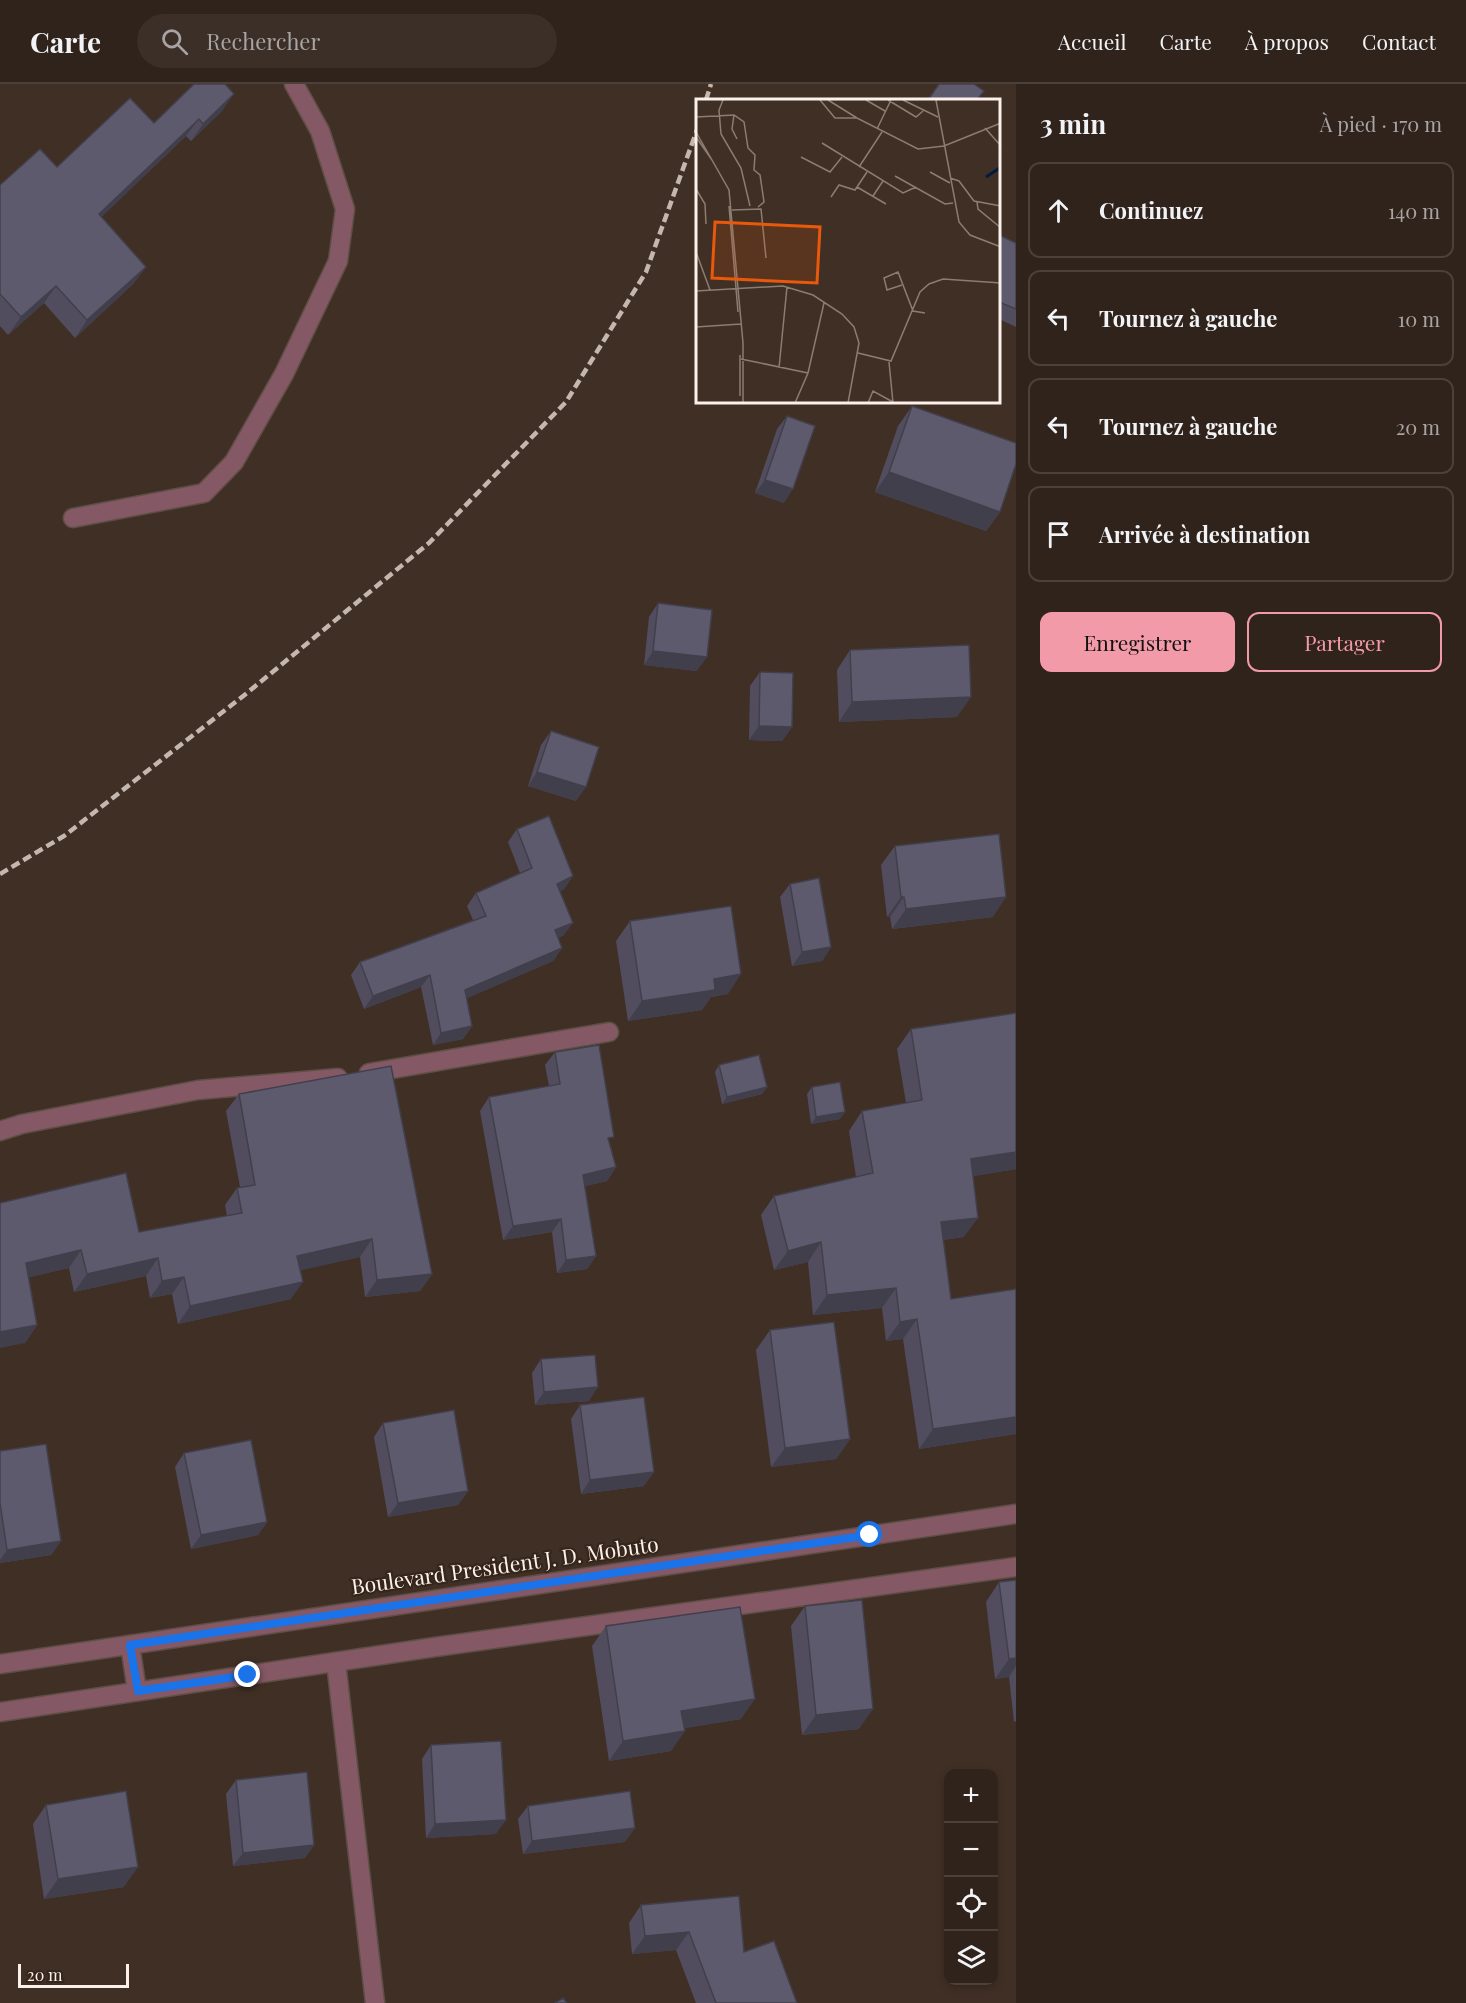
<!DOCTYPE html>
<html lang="fr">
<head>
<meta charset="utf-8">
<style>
	body { margin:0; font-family:"Playfair Display",serif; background:#3c2f28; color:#f1f3f6 }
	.controls { position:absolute; right:18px; bottom:18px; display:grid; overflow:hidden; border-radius:12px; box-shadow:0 3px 9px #0003 }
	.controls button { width:54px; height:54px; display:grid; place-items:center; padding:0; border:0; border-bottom:2px solid #4b403a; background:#30231b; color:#f1f3f6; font:30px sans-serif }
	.scale { position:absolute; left:18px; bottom:15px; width:111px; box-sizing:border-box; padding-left:6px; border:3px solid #fcf1ea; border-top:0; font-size:16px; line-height:21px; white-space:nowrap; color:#fcf1ea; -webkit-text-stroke:4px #36251a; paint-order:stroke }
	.stop { position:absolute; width:18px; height:18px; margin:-14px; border:4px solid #1a73e8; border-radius:50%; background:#fff }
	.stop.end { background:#1a73e8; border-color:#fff; box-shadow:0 2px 6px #0008 }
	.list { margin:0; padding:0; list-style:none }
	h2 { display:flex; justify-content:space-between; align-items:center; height:78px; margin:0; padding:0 24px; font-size:26px }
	h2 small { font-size:20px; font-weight:400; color:#a8a4a3 }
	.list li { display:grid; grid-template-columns:39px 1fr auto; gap:18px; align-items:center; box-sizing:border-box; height:96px; margin:0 12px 12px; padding:0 12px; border:2px solid #4b403a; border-radius:12px }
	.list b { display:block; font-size:22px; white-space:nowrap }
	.list em { font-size:20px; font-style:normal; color:#a8a4a3 }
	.actions { display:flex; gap:12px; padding:18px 24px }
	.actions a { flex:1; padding:14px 0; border:2px solid #f39aa9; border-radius:12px; text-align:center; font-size:21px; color:#f39aa9 }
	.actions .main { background:#f39aa9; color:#111 }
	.icon { flex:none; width:33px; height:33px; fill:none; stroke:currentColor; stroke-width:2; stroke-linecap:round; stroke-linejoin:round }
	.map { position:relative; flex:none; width:1016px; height:1919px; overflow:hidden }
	header { display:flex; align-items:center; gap:36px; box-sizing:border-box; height:84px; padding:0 30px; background:#30231b; border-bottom:2px solid #4b403a }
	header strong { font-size:28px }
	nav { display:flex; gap:33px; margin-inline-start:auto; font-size:21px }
	.search { width:420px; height:54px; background:#3c2f28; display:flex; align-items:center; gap:15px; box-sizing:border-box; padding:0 21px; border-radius:33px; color:#a8a4a3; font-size:22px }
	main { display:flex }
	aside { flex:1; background:#30231b }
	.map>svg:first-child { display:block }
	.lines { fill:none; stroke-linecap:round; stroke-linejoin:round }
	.minor-casing { stroke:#5e4e44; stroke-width:21 }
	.minor { stroke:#845865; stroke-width:18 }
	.rail { stroke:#c4b7af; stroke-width:4.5; stroke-dasharray:9 4.5; stroke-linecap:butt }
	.wall { fill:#514d5e }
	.shaded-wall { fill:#423f4c }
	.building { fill:#5e5a6d; stroke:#423f4c; stroke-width:1.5 }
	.route { stroke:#1a73e8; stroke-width:8 }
	.labels { text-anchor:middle; stroke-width:4.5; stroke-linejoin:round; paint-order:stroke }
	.street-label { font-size:21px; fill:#fcf1ea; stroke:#36251a }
	.inset-river { fill:none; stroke:#011b3d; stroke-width:3 }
	.inset-road { fill:none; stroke:#8b7d73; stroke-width:1.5 }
	.view { fill:#e8590c; fill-opacity:0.15; stroke:#e8590c; stroke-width:3 }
	.inset-edge { fill:none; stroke:#fcf1ea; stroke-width:3 }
</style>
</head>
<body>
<header>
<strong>Carte</strong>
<div class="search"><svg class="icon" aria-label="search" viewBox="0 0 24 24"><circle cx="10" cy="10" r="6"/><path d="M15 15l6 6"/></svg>Rechercher</div>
<nav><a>Accueil</a><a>Carte</a><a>À propos</a><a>Contact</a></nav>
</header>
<main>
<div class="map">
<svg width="1016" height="1919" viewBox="0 0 1016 1919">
	<rect width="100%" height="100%" fill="#402f24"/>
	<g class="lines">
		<g class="minor-casing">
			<g id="minor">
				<path d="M73,434L204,409L234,378L284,290L338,177L345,125L320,47L294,0"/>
				<path d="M369,989L609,948"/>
				<path d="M0,1047L22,1040L198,1006L338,994"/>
				<path d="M130,1561L137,1607"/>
				<path d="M336,1578L375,1919"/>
				<path d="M0,1580L1016,1430"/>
				<path d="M0,1628L435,1563L1016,1483"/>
			</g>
		</g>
		<use href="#minor" class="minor"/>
		<g class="rail">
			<path d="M706,16L711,0"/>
			<path d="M0,790L64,752L247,609L429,459L566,318L646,188L698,43"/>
		</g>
	</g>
	<g class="wall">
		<path d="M222,27L191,57L186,52L101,133L146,183L133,200L75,254L44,219L8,251L0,242V101L57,83L154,39Z"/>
		<path d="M999,151L1016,159V243L999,235Z"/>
		<path d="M912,322L1000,428L986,447L875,408L898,342Z"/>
		<path d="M787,332L784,419L755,409L777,345Z"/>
		<path d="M658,519L697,587L644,581L649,533Z"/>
		<path d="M850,566L957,633L839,638L837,586Z"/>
		<path d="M760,588L792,643L782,657L749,656L750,602Z"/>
		<path d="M551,647L576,717L528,702L541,661Z"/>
		<path d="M517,745L573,792L564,805L560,807L564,851L558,854L562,864L553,877L467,914L472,942L463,955L433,961L421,903L364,925L351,891L360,878L473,836L467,822L476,809L520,789L508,758Z"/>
		<path d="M895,762L993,833L892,845L890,833H887L881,781Z"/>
		<path d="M790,800L831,863L822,877L792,882L780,813Z"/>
		<path d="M630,837L728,910L711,913L702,926L628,937L616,857Z"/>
		<path d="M1016,929V1085L973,1092L964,1153L943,1156L951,1215L1016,1350L919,1365L903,1255L886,1257L882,1224L813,1231L808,1178L774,1186L761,1131L774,1112L856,1093L849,1047L862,1027L906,1019L897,965L911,945Z"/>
		<path d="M555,968L610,1059L616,1083L607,1097L585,1102L596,1172L587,1185L557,1189L552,1148L503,1156L480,1027L489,1013L549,1002L545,981Z"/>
		<path d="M719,981L767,1003L762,1010L722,1020L715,988Z"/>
		<path d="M812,1003L840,1035L811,1040L807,1010Z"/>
		<path d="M239,1010L432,1190L420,1207L365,1213L360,1173L300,1186L291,1215L178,1240L172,1210L150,1214L146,1192L74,1208L69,1184L29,1193L37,1241L25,1259L0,1119L139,1148L227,1132L225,1121L237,1104L240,1103L226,1027Z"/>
		<path d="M770,1246L850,1355L836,1375L771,1383L756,1266Z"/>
		<path d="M541,1275L589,1317L535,1321L532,1289Z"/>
		<path d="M580,1321L644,1402L581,1410L571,1335Z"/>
		<path d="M383,1339L468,1407L458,1421L388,1433L374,1353Z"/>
		<path d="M0,1367L61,1457L51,1471L0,1479Z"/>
		<path d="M184,1369L267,1438L258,1451L191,1465L175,1383Z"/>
		<path d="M1016,1496V1637L1014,1638L1009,1593L995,1595L986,1518L999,1498Z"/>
		<path d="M805,1522L859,1645L802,1651L791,1542Z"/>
		<path d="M606,1542L741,1635L684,1644L671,1667L609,1677L592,1562Z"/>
		<path d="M431,1661L496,1750L426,1754L422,1675Z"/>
		<path d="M236,1696L314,1761L305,1774L233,1782L226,1710Z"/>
		<path d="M46,1721L124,1803L44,1815L33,1740Z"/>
		<path d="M528,1722L625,1758L523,1770L518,1735Z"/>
		<path d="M641,1821L744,1868L797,1919H696L676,1866L632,1870L629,1839Z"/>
	</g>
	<g class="shaded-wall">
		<path d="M234,10L222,27L191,57L203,40Z"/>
		<path d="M199,35L186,52L86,148L99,130Z"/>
		<path d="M146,183L133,200L75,254L87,236Z"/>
		<path d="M56,202L44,219L8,251L21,233Z"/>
		<path d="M889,388L1000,428L986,447L875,408Z"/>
		<path d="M765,396L793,405L784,419L755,409Z"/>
		<path d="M653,567L707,573L697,587L644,581Z"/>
		<path d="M971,613L957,633L839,638L852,618Z"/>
		<path d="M759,642L792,643L782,657L749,656Z"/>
		<path d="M537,688L586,703L576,717L528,702Z"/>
		<path d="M573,792L564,805L548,812L557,800Z"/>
		<path d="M901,813H904L890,833H887Z"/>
		<path d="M1006,813L993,833L892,845L906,825Z"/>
		<path d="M573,839L564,851L546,859L555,846Z"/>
		<path d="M831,863L822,877L792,882L802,868Z"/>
		<path d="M562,864L553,877L456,919L465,906Z"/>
		<path d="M741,890L728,910L711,913L702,926L628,937L642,917L714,895Z"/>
		<path d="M430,891L421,903L364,925L373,912Z"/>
		<path d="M472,942L463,955L433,961L441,949Z"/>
		<path d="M767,1003L762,1010L722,1020L727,1013Z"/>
		<path d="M845,1028L840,1035L811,1040L816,1033Z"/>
		<path d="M1016,1068V1085L958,1095L971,1075Z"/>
		<path d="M616,1083L607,1097L574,1105L583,1091Z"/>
		<path d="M978,1134L964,1153L927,1158L941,1138Z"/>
		<path d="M561,1135L552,1148L503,1156L513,1142Z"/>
		<path d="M372,1155L360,1173L285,1190L297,1172Z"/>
		<path d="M821,1158L808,1178L774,1186L788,1167Z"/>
		<path d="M81,1166L69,1184L14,1197L26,1179Z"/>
		<path d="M596,1172L587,1185L557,1189L566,1176Z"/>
		<path d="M158,1174L146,1192L74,1208L87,1190Z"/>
		<path d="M432,1190L420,1207L365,1213L377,1196Z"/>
		<path d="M184,1193L172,1210L150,1214L162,1197Z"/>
		<path d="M303,1198L291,1215L178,1240L190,1222Z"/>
		<path d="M896,1204L882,1224L813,1231L827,1211Z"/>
		<path d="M917,1235L903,1255L886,1257L900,1238Z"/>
		<path d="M37,1241L25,1259L0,1264V1248Z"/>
		<path d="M598,1303L589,1317L535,1321L544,1308Z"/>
		<path d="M1016,1333V1350L919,1365L933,1345Z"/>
		<path d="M850,1355L836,1375L771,1383L785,1364Z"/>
		<path d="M654,1388L644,1402L581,1410L590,1396Z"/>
		<path d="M468,1407L458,1421L388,1433L398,1419Z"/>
		<path d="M267,1438L258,1451L191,1465L201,1451Z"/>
		<path d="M61,1457L51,1471L0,1479V1476L7,1466Z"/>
		<path d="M1016,1574V1582L1009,1593L995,1595L1009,1575Z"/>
		<path d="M755,1615L741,1635L668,1647L681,1627Z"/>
		<path d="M873,1625L859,1645L802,1651L816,1631Z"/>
		<path d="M685,1647L671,1667L609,1677L623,1657Z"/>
		<path d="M506,1736L496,1750L426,1754L435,1740Z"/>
		<path d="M635,1744L625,1758L523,1770L532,1757Z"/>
		<path d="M314,1761L305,1774L233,1782L243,1769Z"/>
		<path d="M138,1783L124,1803L44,1815L58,1795Z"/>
		<path d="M689,1848L676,1866L632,1870L645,1852Z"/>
	</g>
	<g class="building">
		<path d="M194,0H225L234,10L203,40L199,35L99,130L146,183L87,236L56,202L21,233L0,210V101L40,65L57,83L130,14L154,39Z"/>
		<path d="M939,0H974L984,7L977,16H928Z"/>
		<path d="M999,151L1016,159V225L999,218Z"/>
		<path d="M912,322L1016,359V380L1000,428L889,388Z"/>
		<path d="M787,332L815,342L793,405L765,396Z"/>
		<path d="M658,519L712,526L707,573L653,567Z"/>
		<path d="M969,561L971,613L852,618L850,566Z"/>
		<path d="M760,588L793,589L792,643L759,642Z"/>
		<path d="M551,647L599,663L586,703L537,688Z"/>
		<path d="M549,732L573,792L557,800L573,839L555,846L562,864L465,906L472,942L441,949L430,891L373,912L360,878L486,832L476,809L532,784L517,745Z"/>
		<path d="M999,750L1006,813L906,825L904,813H901L895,762Z"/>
		<path d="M819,794L831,863L802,868L790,800Z"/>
		<path d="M731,822L741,890L714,895L715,906L642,917L630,837Z"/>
		<path d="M1016,929V1068L971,1075L978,1134L941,1138L951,1215L1016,1205V1333L933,1345L917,1235L900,1238L896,1204L827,1211L821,1158L788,1167L774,1112L873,1089L862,1027L922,1016L911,945Z"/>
		<path d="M599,961L614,1053L608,1054L616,1083L583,1091L596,1172L566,1176L561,1135L513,1142L489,1013L560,1000L555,968Z"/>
		<path d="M759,971L767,1003L727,1013L719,981Z"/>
		<path d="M391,982L432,1190L377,1196L372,1155L297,1172L303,1198L190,1222L184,1193L162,1197L158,1174L87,1190L81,1166L26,1179L37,1241L0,1248V1119L126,1089L139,1148L242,1129L237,1104L255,1101L239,1010Z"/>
		<path d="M840,998L845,1028L816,1033L812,1003Z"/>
		<path d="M834,1238L850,1355L785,1364L770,1246Z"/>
		<path d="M595,1271L598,1303L544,1308L541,1275Z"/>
		<path d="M644,1313L654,1388L590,1396L580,1321Z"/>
		<path d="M454,1326L468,1407L398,1419L383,1339Z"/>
		<path d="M251,1356L267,1438L201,1451L184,1369Z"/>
		<path d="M46,1360L61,1457L7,1466L0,1419V1367Z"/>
		<path d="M1016,1496V1574L1009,1575L999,1498Z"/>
		<path d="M862,1516L873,1625L816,1631L805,1522Z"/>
		<path d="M740,1523L755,1615L681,1627L685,1647L623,1657L606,1542Z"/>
		<path d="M501,1657L506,1736L435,1740L431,1661Z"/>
		<path d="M307,1688L314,1761L243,1769L236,1696Z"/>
		<path d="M126,1707L138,1783L58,1795L46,1721Z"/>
		<path d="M630,1707L635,1744L532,1757L528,1722Z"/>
		<path d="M739,1812L744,1868L774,1857L797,1919H716L689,1848L645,1852L641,1821Z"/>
		<path d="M563,1914L567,1919H555Z"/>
	</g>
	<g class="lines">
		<path class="route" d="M248,1591L138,1607L130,1561L870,1451"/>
	</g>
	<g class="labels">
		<g class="street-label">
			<text transform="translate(505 1482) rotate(-8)" y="7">Boulevard President J. D. Mobuto</text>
		</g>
	</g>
	<g transform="translate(696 15)">
		<rect width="304" height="304" fill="#402f24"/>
		<path class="inset-river" d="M290,78L305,68"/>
		<path class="inset-road" d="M27,1L23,11L25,35L45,69L54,107M124,1L139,19H161L222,50L248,47L305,24M132,1L161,19M170,1L189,12M192,1L220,18L227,12M207,1L242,18M240,1L263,123L274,136L305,148M38,16L36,30L41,40M0,18L38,16L48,23L52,49L59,56L58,71L64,76L68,103L62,108M289,29L305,47M181,30L195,1M0,33L33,91L47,244V304M0,38L16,61M126,44L207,94L220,88M105,58L134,73L146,58M163,68L186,33M234,73L254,84M199,77L249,105L257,104M254,79L263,82L278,102L305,107M161,88L190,105M0,90L9,105L10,125M177,97L187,82M135,98L143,86L159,91L171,73M281,103L282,110L305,129M33,107L42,213M36,111L65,110L70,159M0,153L14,191M206,186L191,191L188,179L202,173L217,212L229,214M0,192L87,187L117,196L146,215L158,228L163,244L152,304M0,228L45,225M162,254L195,262L224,193L233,185L247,180L305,184M45,260L112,274M193,263L197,304M83,269L91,188M44,297V256M99,304L112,274L128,204M172,304L177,292L197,303"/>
		<path class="view" d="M19,123L124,128L121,184L16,179Z"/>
		<rect width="304" height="304" class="inset-edge"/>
	</g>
</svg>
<div class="controls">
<button>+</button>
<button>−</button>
<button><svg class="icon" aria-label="locate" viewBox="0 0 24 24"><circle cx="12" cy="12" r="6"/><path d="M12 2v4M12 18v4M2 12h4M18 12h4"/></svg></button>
<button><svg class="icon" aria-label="layers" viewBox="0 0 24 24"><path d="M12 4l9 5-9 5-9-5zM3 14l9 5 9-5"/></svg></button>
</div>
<div class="scale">20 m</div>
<div class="stop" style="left:870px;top:1451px"></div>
<div class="stop end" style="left:248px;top:1591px"></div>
</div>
<aside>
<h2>3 min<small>À pied · 170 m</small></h2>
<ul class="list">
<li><svg class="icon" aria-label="ahead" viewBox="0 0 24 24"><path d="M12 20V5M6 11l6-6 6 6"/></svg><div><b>Continuez</b></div><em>140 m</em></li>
<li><svg class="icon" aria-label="left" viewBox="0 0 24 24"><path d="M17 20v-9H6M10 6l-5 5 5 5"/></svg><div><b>Tournez à gauche</b></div><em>10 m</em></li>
<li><svg class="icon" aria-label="left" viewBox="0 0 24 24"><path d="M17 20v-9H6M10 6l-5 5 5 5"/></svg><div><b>Tournez à gauche</b></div><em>20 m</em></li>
<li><svg class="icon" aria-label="arrive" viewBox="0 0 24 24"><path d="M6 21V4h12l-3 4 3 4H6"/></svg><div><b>Arrivée à destination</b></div></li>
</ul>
<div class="actions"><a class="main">Enregistrer</a><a>Partager</a></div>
</aside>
</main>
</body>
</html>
